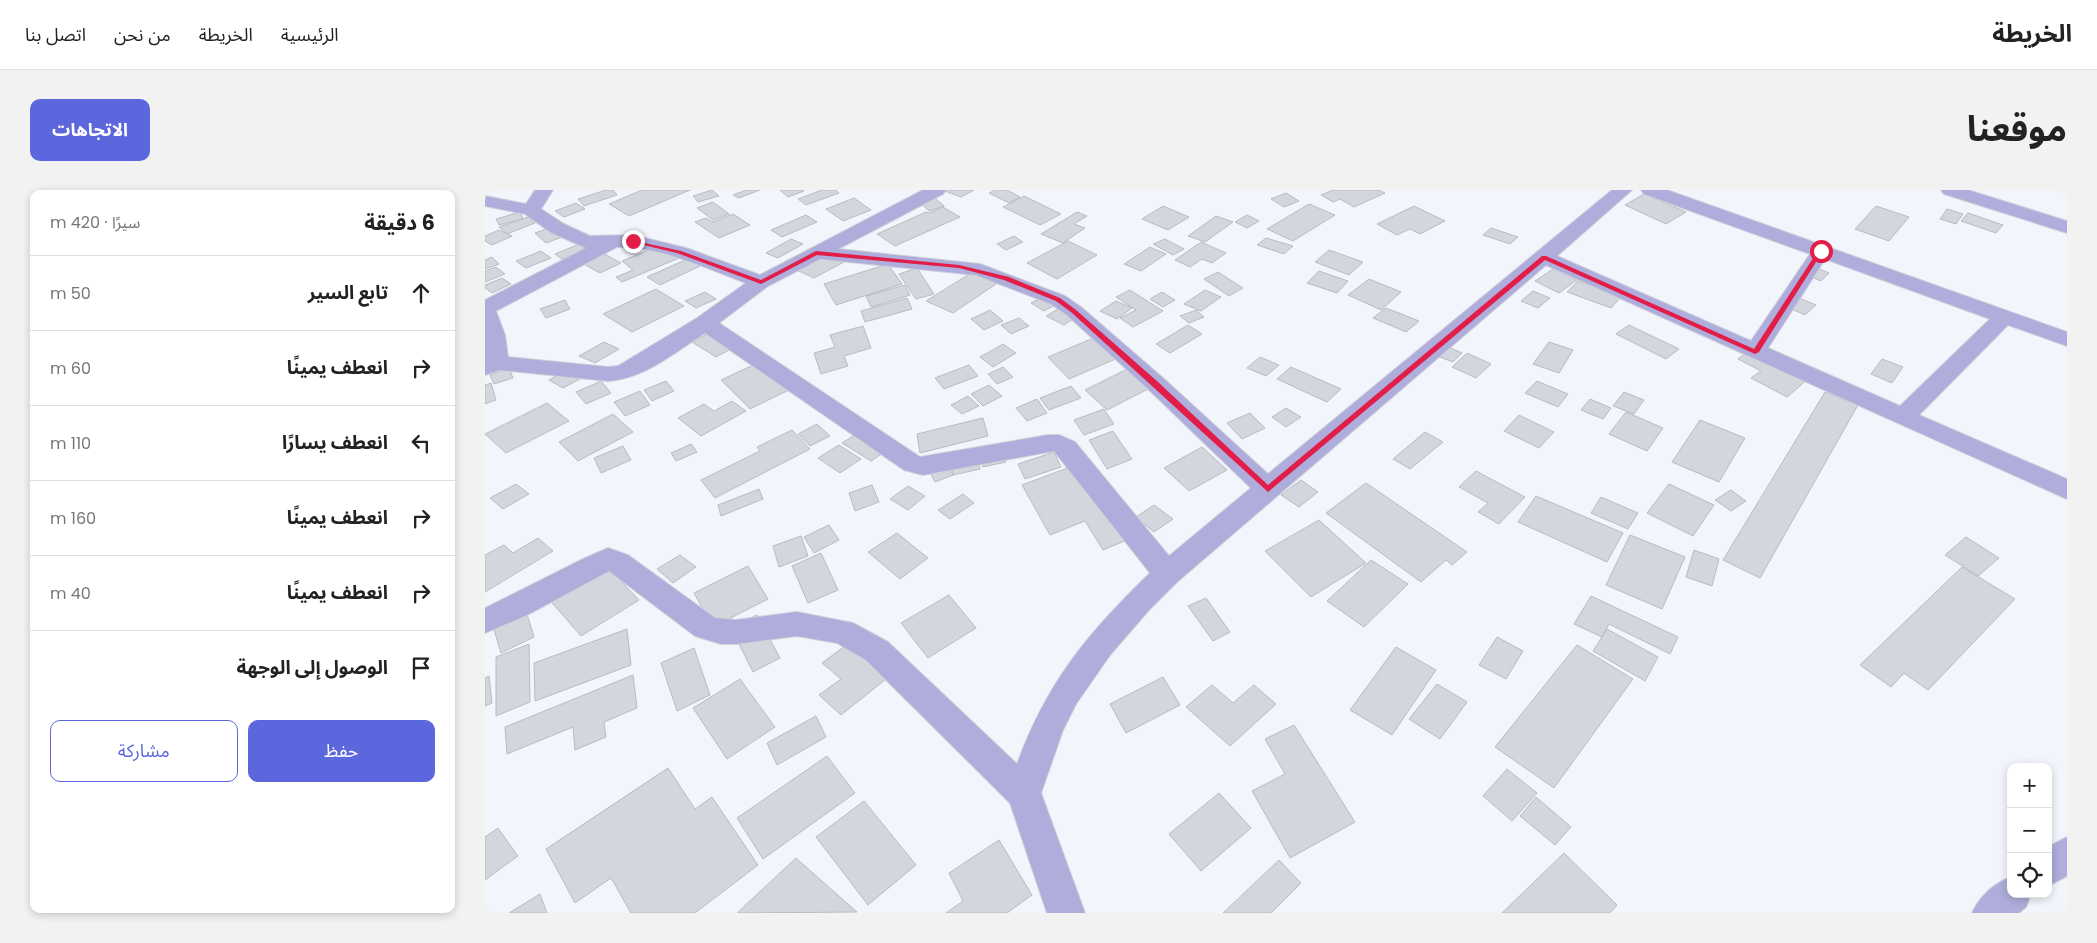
<!DOCTYPE html>
<html lang="ar">
<head>
<meta charset="utf-8">
<style>
	body { margin:0; font-family:Poppins,"Noto Sans Arabic",sans-serif; background:#f2f2f2; color:#222; direction:rtl }
	.controls { position:absolute; right:15px; bottom:15px; display:grid; overflow:hidden; border-radius:10px; box-shadow:0 2px 8px #0003 }
	.controls button { width:45px; height:45px; display:grid; place-items:center; padding:0; border:0; border-bottom:1px solid #e0e0e0; background:#fff; color:#222; font:25px sans-serif }
	.stop { position:absolute; width:15px; height:15px; margin:-11px; border:4px solid #e11d48; border-radius:50%; background:#fff }
	.stop.end { background:#e11d48; border-color:#fff; box-shadow:0 1px 5px #0008 }
	.list { margin:0; padding:0; list-style:none }
	h2 { display:flex; justify-content:space-between; align-items:center; height:65px; margin:0; padding:0 20px; font-size:21px }
	h2 small { font-size:16px; font-weight:400; color:#767676 }
	.list li { display:grid; grid-template-columns:32px 1fr auto; gap:15px; align-items:center; box-sizing:border-box; height:75px; padding:0 20px; border-top:1px solid #e0e0e0 }
	.list b { display:block; font-size:19px; white-space:nowrap }
	.list em { font-size:16px; font-style:normal; color:#767676 }
	.actions { display:flex; gap:10px; padding:15px 20px }
	.actions a { flex:1; padding:11px 0; border:1px solid #5c66dd; border-radius:10px; text-align:center; font-size:18px; color:#5c66dd }
	.actions .main { background:#5c66dd; color:#fff }
	.icon { flex:none; width:28px; height:28px; fill:none; stroke:currentColor; stroke-width:2; stroke-linecap:round; stroke-linejoin:round }
	.map { position:relative; flex:none; width:1582px; height:723px; overflow:hidden; direction:ltr; border-radius:10px }
	header { display:flex; align-items:center; gap:30px; box-sizing:border-box; height:70px; padding:0 25px; background:#fff; border-bottom:1px solid #e0e0e0 }
	header strong { font-size:24px }
	nav { display:flex; gap:28px; margin-inline-start:auto; font-size:18px }
	.intro { display:flex; align-items:center; justify-content:space-between; box-sizing:border-box; height:120px; padding:0 30px }
	h1 { margin:0; font-size:35px }
	.button { padding:12px 22px; border-radius:10px; background:#5c66dd; color:#fff; font-size:18px; font-weight:700 }
	main { display:flex; gap:30px; padding:0 30px }
	aside { flex:1; background:#fff; border-radius:10px; box-shadow:0 2px 8px #0003 }
	.map>svg:first-child { display:block }
	.building { fill:#d3d7dd; stroke:#b8bcc2 }
	.lines { fill:none; stroke-linecap:round; stroke-linejoin:round }
	.street-casing { stroke:#ced2d8; stroke-width:2 }
	.street { fill:#aeaddb; fill-rule:evenodd }
	.route { fill:#e11d48 }
</style>
</head>
<body>
<header>
<strong>الخريطة</strong>
<nav><a>الرئيسية</a><a>الخريطة</a><a>من نحن</a><a>اتصل بنا</a></nav>
</header>
<div class="intro"><h1>موقعنا</h1><a class="button">الاتجاهات</a></div>
<main>
<div class="map">
<svg width="1582" height="723" viewBox="0 0 1582 723">
	<rect width="100%" height="100%" fill="#f2f6fc"/>
	<g class="building">
		<path d="M121,0H128L132,5L99,16L93,9Z"/>
		<path d="M157,0H205L144,26L124,14Z"/>
		<path d="M227,0L234,6L213,12L208,6Z"/>
		<path d="M261,0H275L254,8L248,5Z"/>
		<path d="M295,0H318L319,1L303,7Z"/>
		<path d="M337,0H351L354,3L321,15L313,9Z"/>
		<path d="M457,0H489L476,7Z"/>
		<path d="M510,0H522L535,7L524,13L504,3Z"/>
		<path d="M848,0H894L900,3L869,17L855,9L848,12L836,5Z"/>
		<path d="M801,3L814,11L799,17L786,9Z"/>
		<path d="M445,4L459,16L444,21L431,9Z"/>
		<path d="M1159,4L1201,22L1181,34L1140,15Z"/>
		<path d="M539,6L576,24L555,35L518,17Z"/>
		<path d="M369,8L386,20L358,31L341,19Z"/>
		<path d="M228,12L244,24L228,30L212,18Z"/>
		<path d="M91,13L100,19L79,27L70,21Z"/>
		<path d="M824,14L850,25L808,51L782,39Z"/>
		<path d="M678,16L704,27L683,40L657,29Z"/>
		<path d="M929,16L960,31L935,44L925,39L912,45L892,34Z"/>
		<path d="M1391,16L1424,27L1404,51L1370,39Z"/>
		<path d="M458,17L475,27L410,56L392,44L441,22L444,23Z"/>
		<path d="M1462,19L1478,24L1471,34L1455,29Z"/>
		<path d="M35,22L38,29L14,35L11,29Z"/>
		<path d="M592,22L602,26L589,34L600,38L578,53L556,44Z"/>
		<path d="M1483,23L1518,35L1511,43L1476,31Z"/>
		<path d="M248,24L265,35L234,48L210,32L221,28L228,32Z"/>
		<path d="M321,25L332,32L297,47L286,40Z"/>
		<path d="M762,25L774,31L762,38L750,32Z"/>
		<path d="M731,26L748,32L720,52L703,46Z"/>
		<path d="M43,27L50,33L22,44L14,37Z"/>
		<path d="M70,36L80,46L61,53L50,43Z"/>
		<path d="M1006,38L1033,47L1025,54L998,45Z"/>
		<path d="M14,40L27,46L7,55L0,51V46Z"/>
		<path d="M529,46L538,52L521,60L512,54Z"/>
		<path d="M781,48L808,56L799,64L772,55Z"/>
		<path d="M306,49L318,54L293,68L281,63Z"/>
		<path d="M680,49L699,59L688,65L668,54Z"/>
		<path d="M583,51L612,65L572,89L542,73Z"/>
		<path d="M716,52L741,63L727,73L717,69L705,77L690,70Z"/>
		<path d="M97,53L104,58L77,69L70,64Z"/>
		<path d="M171,57L180,64L197,57L206,63L137,92L131,87L148,80L137,71Z"/>
		<path d="M665,57L681,64L656,81L639,74Z"/>
		<path d="M332,58L361,71L329,88L301,75Z"/>
		<path d="M844,60L878,72L864,85L830,72Z"/>
		<path d="M56,61L66,68L41,78L31,71Z"/>
		<path d="M114,61L136,73L115,83L93,71Z"/>
		<path d="M7,67L14,74L0,79V70Z"/>
		<path d="M202,69L215,76L175,95L162,87Z"/>
		<path d="M403,74L417,94L351,115L339,94Z"/>
		<path d="M11,77L20,84L0,92V81Z"/>
		<path d="M1330,77L1344,83L1336,91L1321,85Z"/>
		<path d="M432,78L449,104L431,109L414,84Z"/>
		<path d="M494,78L520,88L468,123L441,111Z"/>
		<path d="M1068,79L1092,90L1074,103L1050,91Z"/>
		<path d="M834,81L863,91L852,103L822,93Z"/>
		<path d="M733,82L758,98L744,106L719,89Z"/>
		<path d="M17,88L26,94L7,103L0,98V95Z"/>
		<path d="M884,89L916,102L896,120L863,105Z"/>
		<path d="M1093,91L1136,107L1126,118L1082,102Z"/>
		<path d="M420,95L425,105L386,117L381,106Z"/>
		<path d="M171,99L199,116L147,142L118,124Z"/>
		<path d="M645,100L678,121L648,137L635,128L651,120L631,107Z"/>
		<path d="M720,100L736,107L716,121L699,114Z"/>
		<path d="M1048,101L1065,108L1053,118L1036,111Z"/>
		<path d="M220,102L231,109L211,118L200,111Z"/>
		<path d="M677,102L690,110L678,117L665,109Z"/>
		<path d="M565,103L578,111L559,121L546,113Z"/>
		<path d="M1309,106L1331,115L1320,125L1298,115Z"/>
		<path d="M422,108L427,119L380,132L376,121Z"/>
		<path d="M80,110L85,119L61,128L55,119Z"/>
		<path d="M631,111L647,118L632,129L615,121Z"/>
		<path d="M578,116L596,124L579,135L561,126Z"/>
		<path d="M901,118L934,131L921,142L888,128Z"/>
		<path d="M505,120L518,131L499,140L486,129Z"/>
		<path d="M711,120L719,127L704,133L695,126Z"/>
		<path d="M534,128L544,136L526,144L516,135Z"/>
		<path d="M703,135L717,144L685,163L671,154Z"/>
		<path d="M1144,135L1194,159L1181,169L1131,144Z"/>
		<path d="M378,136L386,158L359,166L363,176L336,184L329,163L350,157L345,145Z"/>
		<path d="M230,140L254,155L231,167L207,152Z"/>
		<path d="M618,144L640,165L584,189L563,167Z"/>
		<path d="M119,152L134,159L110,173L94,166Z"/>
		<path d="M1064,152L1088,160L1074,183L1048,174Z"/>
		<path d="M518,154L531,163L508,177L495,167Z"/>
		<path d="M961,156L977,163L968,172L952,166Z"/>
		<path d="M1264,160L1323,189L1302,207L1266,188L1276,181L1253,169Z"/>
		<path d="M982,163L1006,174L991,188L967,177Z"/>
		<path d="M775,167L794,175L781,186L762,178Z"/>
		<path d="M1397,169L1418,177L1407,193L1386,184Z"/>
		<path d="M279,170L308,198L265,219L236,190Z"/>
		<path d="M484,175L493,186L459,199L450,188Z"/>
		<path d="M648,176L671,195L622,220L600,200Z"/>
		<path d="M88,177L102,185L78,198L64,190Z"/>
		<path d="M518,177L528,187L512,194L503,184Z"/>
		<path d="M806,177L856,199L842,212L792,189Z"/>
		<path d="M24,178L28,188L9,194L5,185Z"/>
		<path d="M116,191L126,203L101,214L91,202Z"/>
		<path d="M181,191L189,201L167,211L159,200Z"/>
		<path d="M1052,191L1083,204L1073,217L1040,203Z"/>
		<path d="M6,193L11,210L0,214V195Z"/>
		<path d="M504,195L517,206L498,216L486,204Z"/>
		<path d="M586,196L596,208L564,220L555,208Z"/>
		<path d="M155,201L165,215L140,226L129,212Z"/>
		<path d="M1139,202L1159,210L1149,224L1128,216Z"/>
		<path d="M1340,202L1373,215L1275,388L1238,370Z"/>
		<path d="M483,206L494,216L477,224L466,215Z"/>
		<path d="M552,209L562,223L542,231L531,218Z"/>
		<path d="M1105,209L1126,218L1118,229L1096,220Z"/>
		<path d="M247,211L261,221L216,246L193,228L219,214L229,221Z"/>
		<path d="M62,213L84,231L21,263L0,244Z"/>
		<path d="M801,218L816,227L801,237L787,227Z"/>
		<path d="M619,219L629,234L599,245L589,230Z"/>
		<path d="M1141,222L1178,238L1162,261L1124,244Z"/>
		<path d="M765,223L780,238L757,249L742,233Z"/>
		<path d="M128,224L148,242L93,271L74,252Z"/>
		<path d="M1034,225L1069,242L1054,258L1019,241Z"/>
		<path d="M498,228L503,246L435,263L432,244Z"/>
		<path d="M1215,230L1260,248L1234,292L1187,272Z"/>
		<path d="M332,234L345,246L325,256L313,244Z"/>
		<path d="M307,240L325,259L230,308L216,290L275,261L272,257Z"/>
		<path d="M376,241L404,259L386,271L357,253Z"/>
		<path d="M628,241L647,269L622,279L604,250Z"/>
		<path d="M940,242L958,252L925,279L908,269Z"/>
		<path d="M206,254L212,262L191,271L186,263Z"/>
		<path d="M517,254L521,272L498,277L495,259Z"/>
		<path d="M354,255L376,269L355,283L333,268Z"/>
		<path d="M138,256L146,270L116,283L109,268Z"/>
		<path d="M717,257L742,280L704,301L679,278Z"/>
		<path d="M492,261L495,279L468,285L466,267Z"/>
		<path d="M569,262L576,277L540,289L533,274Z"/>
		<path d="M460,270L468,285L450,292L442,277Z"/>
		<path d="M593,274L642,350L618,360L600,331L565,345L537,295Z"/>
		<path d="M991,281L1040,307L1014,334L993,322L1003,313L974,297Z"/>
		<path d="M816,290L833,302L814,317L796,305Z"/>
		<path d="M881,293L982,362L967,375L961,370L936,392L841,323Z"/>
		<path d="M31,294L44,304L18,319L5,308Z"/>
		<path d="M1184,294L1229,315L1208,346L1162,323Z"/>
		<path d="M387,295L394,312L370,321L364,303Z"/>
		<path d="M423,296L440,306L423,320L405,309Z"/>
		<path d="M274,299L278,309L236,326L233,315Z"/>
		<path d="M1246,300L1261,311L1246,321L1230,310Z"/>
		<path d="M478,304L489,313L465,329L453,320Z"/>
		<path d="M1051,306L1138,343L1122,372L1033,332Z"/>
		<path d="M1116,307L1153,323L1143,339L1106,323Z"/>
		<path d="M669,315L688,329L669,342L651,327Z"/>
		<path d="M834,330L881,373L826,407L780,361Z"/>
		<path d="M344,335L354,350L329,363L319,347Z"/>
		<path d="M412,343L443,368L415,389L383,362Z"/>
		<path d="M1145,345L1200,367L1177,419L1121,395Z"/>
		<path d="M316,346L323,366L294,377L288,356Z"/>
		<path d="M1481,347L1514,368L1493,386L1460,365Z"/>
		<path d="M53,348L68,361L0,402V365L19,355L28,363Z"/>
		<path d="M1209,360L1234,369L1227,396L1201,387Z"/>
		<path d="M336,363L353,400L323,413L307,376Z"/>
		<path d="M195,365L211,377L188,393L172,379Z"/>
		<path d="M112,366L154,410L96,446L55,399Z"/>
		<path d="M886,370L923,394L879,437L842,411Z"/>
		<path d="M263,376L283,409L228,437L209,403Z"/>
		<path d="M1477,377L1530,409L1443,500L1419,483L1406,497L1375,475Z"/>
		<path d="M464,405L491,438L443,468L416,433Z"/>
		<path d="M1106,406L1193,447L1185,464L1124,434L1117,447L1089,434Z"/>
		<path d="M721,408L745,442L728,451L703,416Z"/>
		<path d="M38,411L49,447L16,463L5,426Z"/>
		<path d="M272,425L295,468L268,482L246,438Z"/>
		<path d="M142,439L146,475L50,511L49,473Z"/>
		<path d="M1122,439L1173,467L1160,491L1108,461Z"/>
		<path d="M376,444L415,478L356,525L334,505L356,489L337,473Z"/>
		<path d="M1012,447L1038,461L1021,489L994,475Z"/>
		<path d="M44,454L45,512L11,526V467Z"/>
		<path d="M1092,455L1148,489L1069,598L1010,557Z"/>
		<path d="M911,457L951,480L907,545L865,520Z"/>
		<path d="M209,458L225,505L192,521L176,473Z"/>
		<path d="M148,485L152,518L119,532L121,547L90,560L88,537L22,564L20,537Z"/>
		<path d="M4,486L7,513L0,516V488Z"/>
		<path d="M678,487L695,515L641,543L625,514Z"/>
		<path d="M255,489L290,537L242,569L208,518Z"/>
		<path d="M952,494L982,512L955,549L924,529Z"/>
		<path d="M727,495L748,513L769,495L791,514L745,556L701,517Z"/>
		<path d="M331,526L341,547L292,575L282,553Z"/>
		<path d="M809,535L870,632L805,668L767,601L800,584L780,549Z"/>
		<path d="M342,566L370,603L278,669L252,628Z"/>
		<path d="M183,578L210,619L227,607L273,675L210,723H146L126,688L90,713L61,659Z"/>
		<path d="M1022,579L1052,603L1027,631L998,606Z"/>
		<path d="M734,603L766,638L716,681L684,644Z"/>
		<path d="M1051,607L1086,637L1070,655L1035,626Z"/>
		<path d="M379,611L431,675L383,715L331,647Z"/>
		<path d="M13,638L33,666L0,690V647Z"/>
		<path d="M514,650L547,705L522,723H461L478,711L464,683Z"/>
		<path d="M1079,663L1132,715L1125,723H1017Z"/>
		<path d="M311,668L372,722L252,723Z"/>
		<path d="M794,670L816,693L786,723H738Z"/>
		<path d="M55,704L62,723H24Z"/>
	</g>
	<g class="lines">
		<g class="street-casing">
			<g id="street">
				<path d="M50,0H68L56,19L79,34L105,46L148,45L201,58L275,85L438,0H461L458,4L353,59L495,74L580,106L596,117L678,188L783,284L1127,0H1147L1072,66L1266,151L1325,64L1159,4L1156,0H1182L1582,142V156L1523,135L1434,225L1582,289V309L1061,75L692,392L664,420L625,465L591,514L578,540L556,603L600,723H562L525,613L381,470L352,453L312,446L251,454H236L210,446L124,381L42,425L0,443V418L98,369L123,358L143,365L230,428L251,430L312,422L368,433L403,452L532,574C562,492 603,443 665,383L569,261L438,285L419,280L220,143C190,162 159,189 123,191L15,180L0,185V110L101,58L65,42L40,24L0,16V6L41,14ZM132,57C176,56 220,78 261,93L212,128L133,176L123,177L23,167L20,145L11,121ZM335,69L491,85L566,114L582,125L662,198L766,298L684,366L590,252L574,245H563L435,267L234,133L283,96ZM1340,69L1505,129L1415,216L1283,158Z"/>
				<path d="M1456,0H1483L1582,31V43L1459,4Z"/>
				<path d="M1582,647V686L1563,696V657Z"/>
				<path d="M1526,687V704H1546L1541,717L1534,723H1487C1495,706 1508,694 1526,687Z"/>
			</g>
		</g>
		<use href="#street" class="street"/>
	</g>
	<path class="route" d="M146,50L196,61L276,90L331,61L474,75L524,87L575,108L591,120L673,192L783,295L1057,66H1061L1269,159L1334,59L1338,61L1274,162L1270,164L1060,70L783,302L586,122L571,111L519,90L474,78L332,65L276,94L192,63L146,52Z"/>
</svg>
<div class="controls">
<button>+</button>
<button>−</button>
<button><svg class="icon" aria-label="locate" viewBox="0 0 24 24"><circle cx="12" cy="12" r="6"/><path d="M12 2v4M12 18v4M2 12h4M18 12h4"/></svg></button>
</div>
<div class="stop" style="left:1336px;top:61px"></div>
<div class="stop end" style="left:148px;top:51px"></div>
</div>
<aside>
<h2>6 دقيقة<small>سيرًا · 420 m</small></h2>
<ul class="list">
<li><svg class="icon" aria-label="ahead" viewBox="0 0 24 24"><path d="M12 20V5M6 11l6-6 6 6"/></svg><div><b>تابع السير</b></div><em>50 m</em></li>
<li><svg class="icon" aria-label="right" viewBox="0 0 24 24"><path d="M7 20v-9h11M14 6l5 5-5 5"/></svg><div><b>انعطف يمينًا</b></div><em>60 m</em></li>
<li><svg class="icon" aria-label="left" viewBox="0 0 24 24"><path d="M17 20v-9H6M10 6l-5 5 5 5"/></svg><div><b>انعطف يسارًا</b></div><em>110 m</em></li>
<li><svg class="icon" aria-label="right" viewBox="0 0 24 24"><path d="M7 20v-9h11M14 6l5 5-5 5"/></svg><div><b>انعطف يمينًا</b></div><em>160 m</em></li>
<li><svg class="icon" aria-label="right" viewBox="0 0 24 24"><path d="M7 20v-9h11M14 6l5 5-5 5"/></svg><div><b>انعطف يمينًا</b></div><em>40 m</em></li>
<li><svg class="icon" aria-label="arrive" viewBox="0 0 24 24"><path d="M6 21V4h12l-3 4 3 4H6"/></svg><div><b>الوصول إلى الوجهة</b></div></li>
</ul>
<div class="actions"><a class="main">حفظ</a><a>مشاركة</a></div>
</aside>
</main>
</body>
</html>
